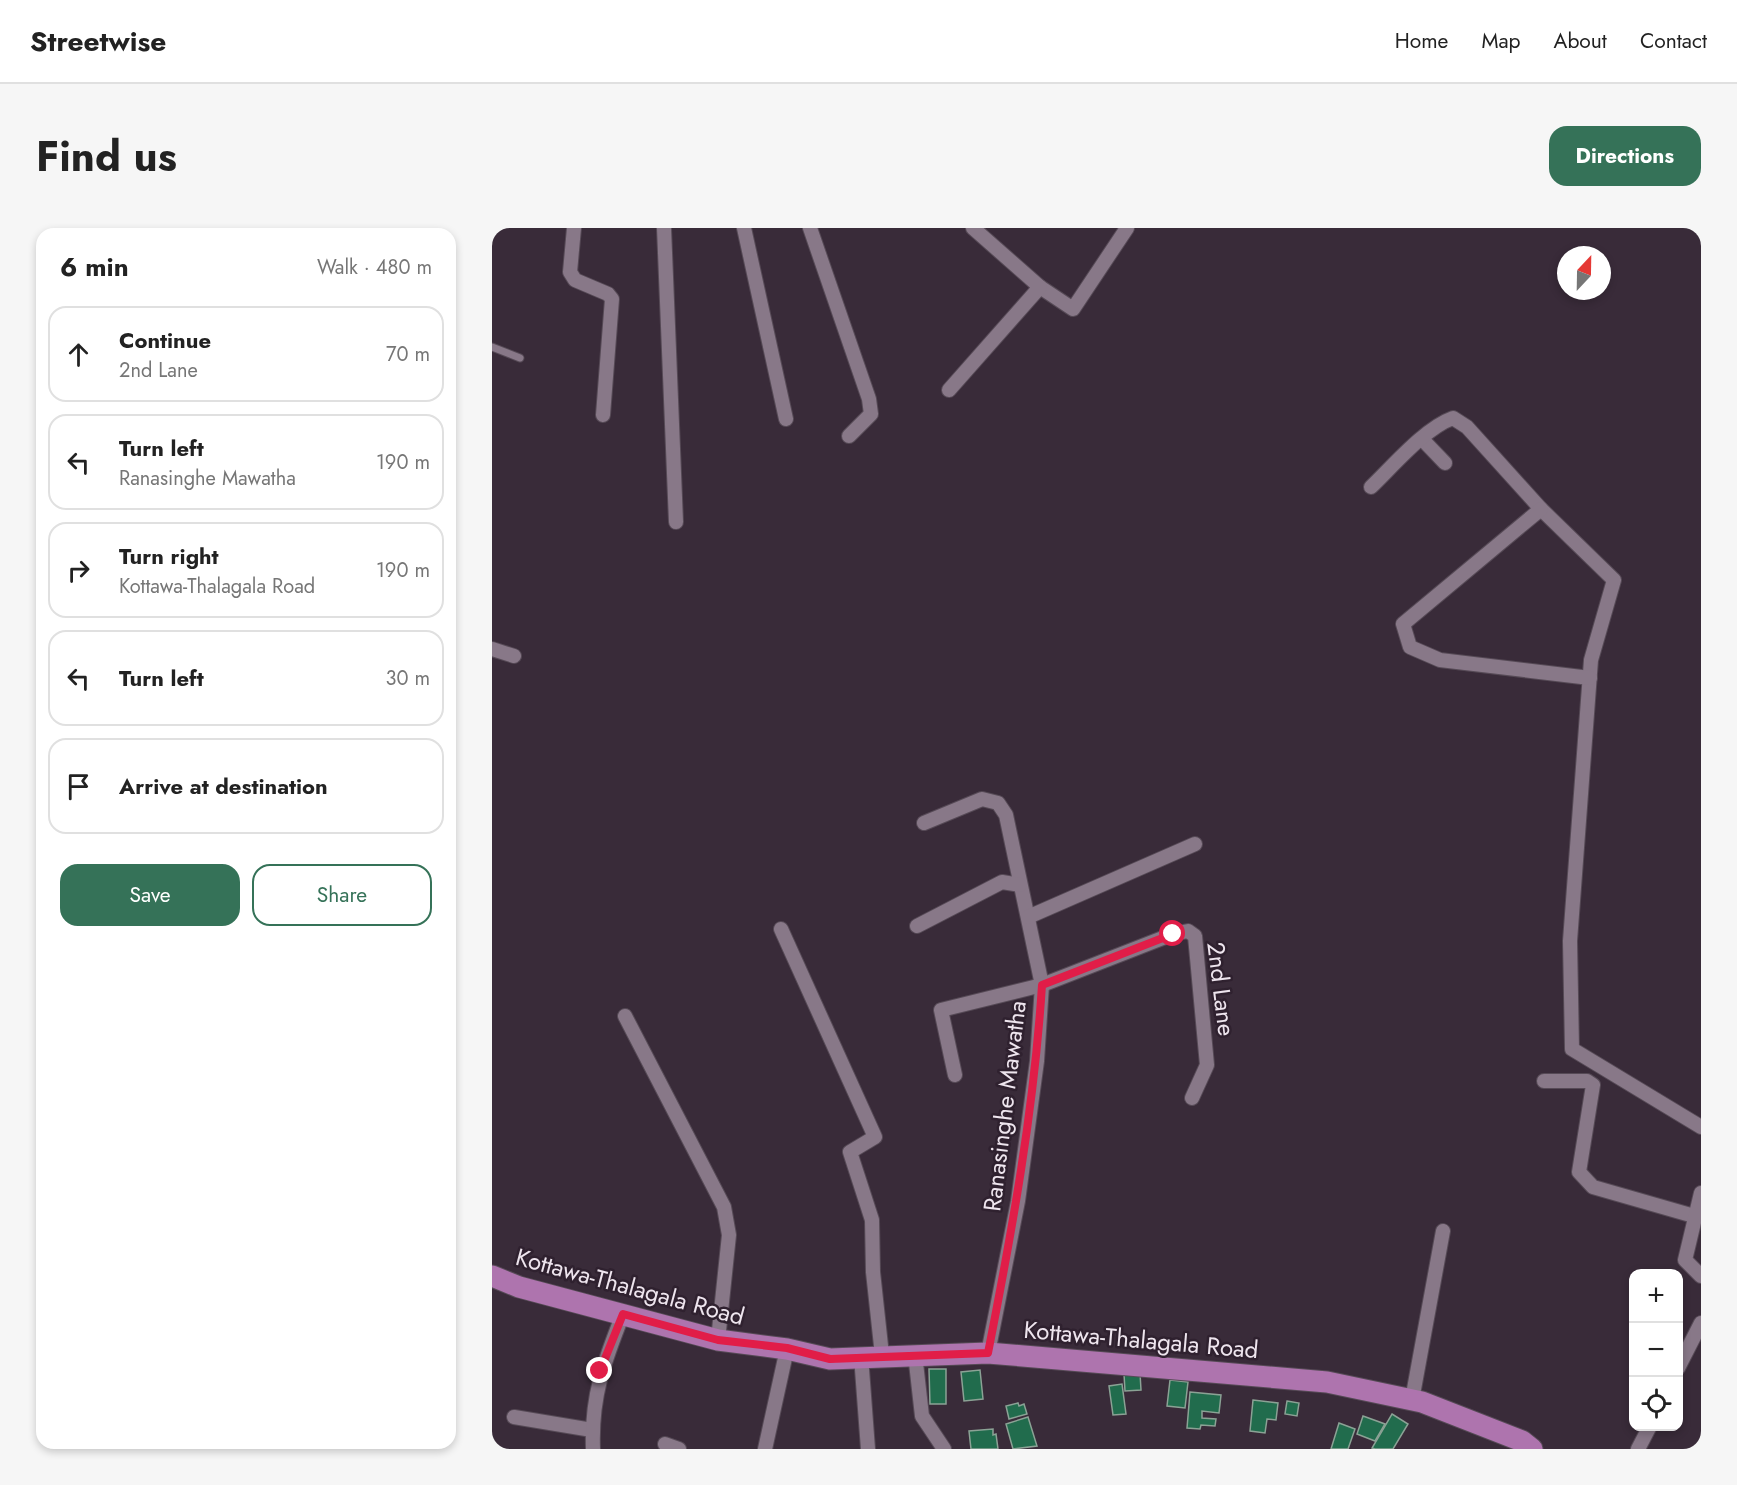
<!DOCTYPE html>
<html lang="en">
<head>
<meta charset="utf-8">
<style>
	body { margin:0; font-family:Jost,sans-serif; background:#f6f6f6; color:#222 }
	.controls { position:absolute; right:18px; bottom:18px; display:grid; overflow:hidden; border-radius:12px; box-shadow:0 3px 9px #0003 }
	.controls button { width:54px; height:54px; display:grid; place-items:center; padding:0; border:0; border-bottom:2px solid #e0e0e0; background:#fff; color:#222; font:30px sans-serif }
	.compass { position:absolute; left:1065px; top:18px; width:54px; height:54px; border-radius:50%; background:#fff; box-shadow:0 3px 9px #0003; rotate:22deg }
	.stop { position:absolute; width:18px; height:18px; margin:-14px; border:4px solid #e11d48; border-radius:50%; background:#fff }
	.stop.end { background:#e11d48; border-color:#fff; box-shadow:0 2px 6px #0008 }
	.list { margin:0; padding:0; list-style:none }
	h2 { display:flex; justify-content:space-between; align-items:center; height:78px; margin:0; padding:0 24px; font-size:26px }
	h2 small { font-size:20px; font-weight:400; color:#767676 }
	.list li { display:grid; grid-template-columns:39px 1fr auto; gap:18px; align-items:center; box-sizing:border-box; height:96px; margin:0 12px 12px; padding:0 12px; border:2px solid #e0e0e0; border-radius:18px }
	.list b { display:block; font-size:22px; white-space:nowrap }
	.list p { margin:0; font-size:20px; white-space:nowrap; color:#767676 }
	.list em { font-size:20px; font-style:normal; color:#767676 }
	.actions { display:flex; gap:12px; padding:18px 24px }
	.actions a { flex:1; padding:14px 0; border:2px solid #357258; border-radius:18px; text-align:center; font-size:21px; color:#357258 }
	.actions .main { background:#357258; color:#fff }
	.icon { flex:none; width:33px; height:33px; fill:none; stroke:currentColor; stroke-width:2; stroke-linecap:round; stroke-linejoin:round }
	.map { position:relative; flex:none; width:1209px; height:1221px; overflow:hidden; border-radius:18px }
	header { display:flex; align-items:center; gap:36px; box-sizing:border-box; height:84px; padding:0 30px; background:#fff; border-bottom:2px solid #e0e0e0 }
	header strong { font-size:28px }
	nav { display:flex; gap:33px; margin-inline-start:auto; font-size:21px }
	.intro { display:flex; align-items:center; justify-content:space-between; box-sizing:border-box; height:144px; padding:0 36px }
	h1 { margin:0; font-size:42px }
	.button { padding:15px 27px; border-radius:18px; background:#357258; color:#fff; font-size:21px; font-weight:700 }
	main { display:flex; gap:36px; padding:0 36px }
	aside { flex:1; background:#fff; border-radius:18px; box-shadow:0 3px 9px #0003 }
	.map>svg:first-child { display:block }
	.building { fill:#216c4d; stroke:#8ba295; stroke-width:1.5 }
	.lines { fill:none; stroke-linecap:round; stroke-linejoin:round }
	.service-casing { stroke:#564a56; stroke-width:9 }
	.minor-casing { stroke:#564a56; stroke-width:16 }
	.primary-casing { stroke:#564a56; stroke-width:23 }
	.service { stroke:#887888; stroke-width:7 }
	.minor { stroke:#887888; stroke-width:14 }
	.primary { stroke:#ae74ae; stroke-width:21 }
	.route { stroke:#e11d48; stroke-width:8 }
	.labels { text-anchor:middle; stroke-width:5; stroke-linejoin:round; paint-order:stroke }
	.street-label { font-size:24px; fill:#eee5ee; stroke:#2f212f }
</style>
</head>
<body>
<header>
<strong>Streetwise</strong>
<nav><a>Home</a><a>Map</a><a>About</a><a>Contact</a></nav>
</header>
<div class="intro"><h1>Find us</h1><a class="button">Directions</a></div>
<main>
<aside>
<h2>6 min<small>Walk · 480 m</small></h2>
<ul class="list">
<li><svg class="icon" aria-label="ahead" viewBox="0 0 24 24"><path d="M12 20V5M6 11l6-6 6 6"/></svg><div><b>Continue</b><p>2nd Lane</p></div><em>70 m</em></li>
<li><svg class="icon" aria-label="left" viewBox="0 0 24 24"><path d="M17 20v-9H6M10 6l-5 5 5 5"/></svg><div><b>Turn left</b><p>Ranasinghe Mawatha</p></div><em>190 m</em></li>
<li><svg class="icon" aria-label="right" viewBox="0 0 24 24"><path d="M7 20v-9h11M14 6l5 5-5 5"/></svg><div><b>Turn right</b><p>Kottawa-Thalagala Road</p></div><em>190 m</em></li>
<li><svg class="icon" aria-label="left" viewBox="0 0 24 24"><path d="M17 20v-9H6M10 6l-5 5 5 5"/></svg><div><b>Turn left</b></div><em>30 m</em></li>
<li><svg class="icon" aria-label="arrive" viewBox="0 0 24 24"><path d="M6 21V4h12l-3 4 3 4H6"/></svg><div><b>Arrive at destination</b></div></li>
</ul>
<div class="actions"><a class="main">Save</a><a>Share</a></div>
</aside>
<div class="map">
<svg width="1209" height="1221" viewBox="0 0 1209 1221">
	<rect width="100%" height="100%" fill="#392b39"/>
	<g class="building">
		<path d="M437,1141H454V1176H438Z"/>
		<path d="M488,1142L491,1171L472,1173L469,1144Z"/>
		<path d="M648,1145L649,1162L633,1163L632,1146Z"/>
		<path d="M678,1152L696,1154L693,1180L675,1178Z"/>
		<path d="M630,1156L634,1186L621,1187L617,1158Z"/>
		<path d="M698,1164L729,1167L727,1185L710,1183V1190L724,1191L723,1198L709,1197L708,1201L695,1200Z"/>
		<path d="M761,1172L786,1175L784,1192L775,1191L773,1205L758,1203Z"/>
		<path d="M795,1173L807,1175L805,1188L793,1186Z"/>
		<path d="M526,1175L527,1178L532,1176L535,1186L517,1191L514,1178Z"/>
		<path d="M900,1186L916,1196L901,1221H883L880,1220Z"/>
		<path d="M871,1188L893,1196L883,1213L865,1206Z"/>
		<path d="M536,1189L545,1218L521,1221L514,1196Z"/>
		<path d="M847,1195L863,1201L856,1221H839Z"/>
		<path d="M501,1201V1207L504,1206L506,1221H479L477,1203Z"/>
	</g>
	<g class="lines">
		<g class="service-casing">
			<path id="service" d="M0,119L28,130"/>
		</g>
		<g class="minor-casing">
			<g id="minor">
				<path d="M82,0L78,44L83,52L116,66L120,71L111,187"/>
				<path d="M172,0L184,294"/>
				<path d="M252,0L294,191"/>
				<path d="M318,0L377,171L379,186L357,208"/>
				<path d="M548,59L581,81L635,0"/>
				<path d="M457,162L548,59L481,0"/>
				<path d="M930,211L953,235"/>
				<path d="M879,259C901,238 933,200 961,190L975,199L1049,281L1122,352L1099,432L1078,713L1080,821L1209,899"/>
				<path d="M1049,281L911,396L918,419L948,432L1098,450"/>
				<path d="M0,421L22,428"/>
				<path d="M432,595L490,571L506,575L514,587L550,757L545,833L526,973L496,1125"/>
				<path d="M536,689L703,616"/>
				<path d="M425,698L510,654L528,657"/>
				<path d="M289,701L383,909L358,924L380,992L381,1044L390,1127"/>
				<path d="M133,788L232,979L237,1007L226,1112"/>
				<path d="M463,847L449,782L550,757L681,706L696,703L703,708L715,837L700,870"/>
				<path d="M1052,853H1095L1101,857L1087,944L1101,959L1202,988"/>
				<path d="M1209,965L1193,1032L1209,1048"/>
				<path d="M423,1126L430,1188L452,1221"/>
				<path d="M369,1128L376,1221"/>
				<path d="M1186,1140L1209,1095"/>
				<path d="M920,1172L951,1003"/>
				<path d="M22,1189L100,1202"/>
				<path d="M173,1216L187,1221"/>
				<path d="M101,1221C99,1168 112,1134 131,1086"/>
				<path d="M273,1221L295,1121"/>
				<path d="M1146,1221L1158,1198"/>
			</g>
		</g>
		<g class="primary-casing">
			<path id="primary" d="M0,1048L27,1059L226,1112L295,1121L338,1131L496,1125L835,1154L930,1174L1030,1213L1040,1221"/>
		</g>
		<use href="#service" class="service"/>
		<use href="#minor" class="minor"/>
		<use href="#primary" class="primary"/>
	</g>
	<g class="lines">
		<path class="route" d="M108,1143L131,1086L226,1112L295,1120L338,1131L496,1125C520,1003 542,882 550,757L681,706"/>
	</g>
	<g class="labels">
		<g class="street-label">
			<text transform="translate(729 761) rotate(83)" y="8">2nd Lane</text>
			<text transform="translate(513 878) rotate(-83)" y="8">Ranasinghe Mawatha</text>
			<text transform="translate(138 1059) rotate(15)" y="8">Kottawa-Thalagala Road</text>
			<text transform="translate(649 1112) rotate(5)" y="8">Kottawa-Thalagala Road</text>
		</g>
	</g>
</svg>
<div class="controls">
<button>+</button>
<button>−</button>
<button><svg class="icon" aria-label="locate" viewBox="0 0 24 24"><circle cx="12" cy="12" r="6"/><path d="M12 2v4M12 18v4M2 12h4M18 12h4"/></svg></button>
</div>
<svg class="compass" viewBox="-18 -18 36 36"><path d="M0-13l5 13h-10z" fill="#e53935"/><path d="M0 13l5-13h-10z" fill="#767676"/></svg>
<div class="stop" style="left:681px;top:706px"></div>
<div class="stop end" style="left:108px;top:1143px"></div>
</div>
</main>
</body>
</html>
